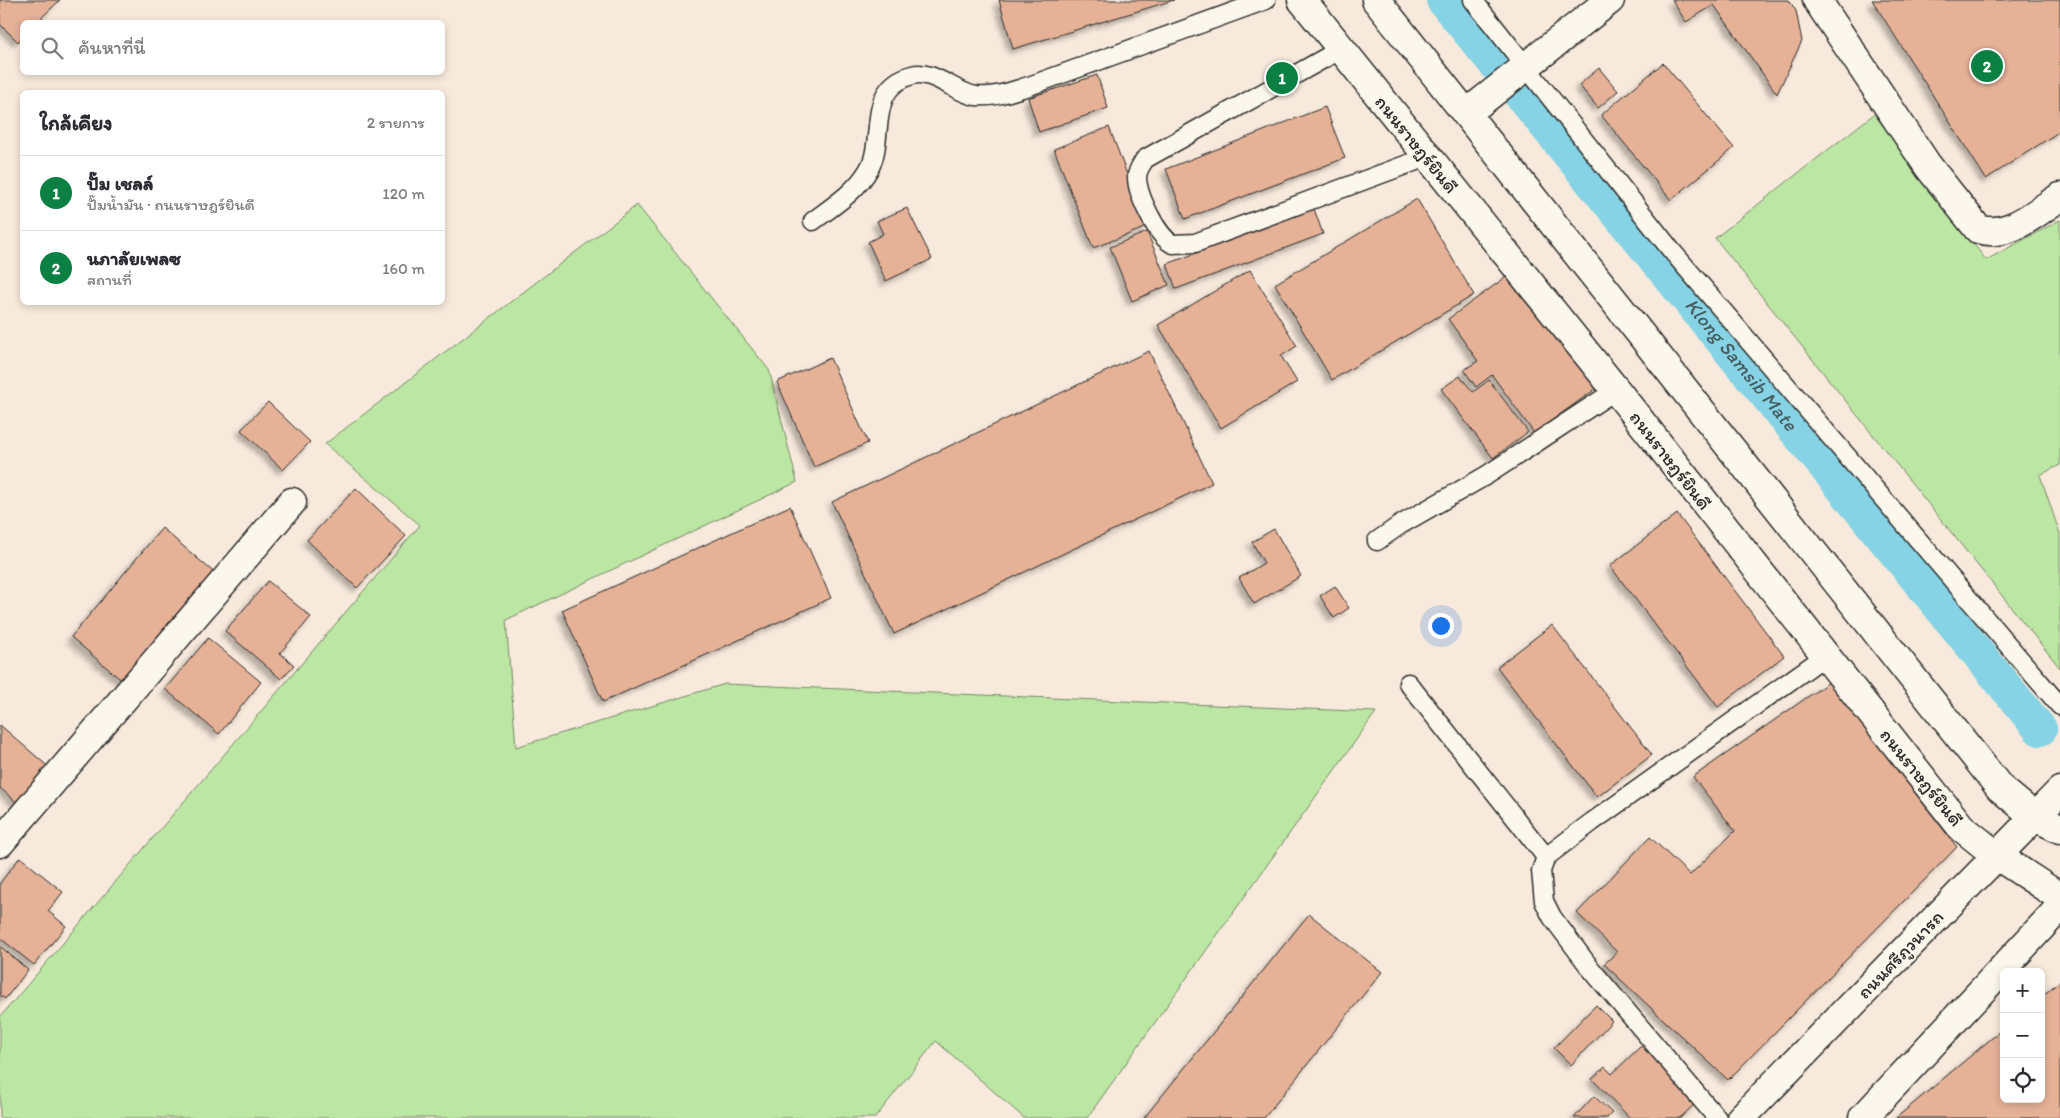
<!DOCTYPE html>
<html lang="th">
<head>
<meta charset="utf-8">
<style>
	body { margin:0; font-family:Itim,"Playpen Sans Thai",sans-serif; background:#f7f7f7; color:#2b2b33 }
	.controls { position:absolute; right:15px; bottom:15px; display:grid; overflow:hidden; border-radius:8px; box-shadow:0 2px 8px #0003 }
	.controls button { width:45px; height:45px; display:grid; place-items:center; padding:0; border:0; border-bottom:1px solid #e1e1e2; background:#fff; color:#2b2b33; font:25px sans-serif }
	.you { position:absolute; left:1440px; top:625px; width:18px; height:18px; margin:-12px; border:4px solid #fff; border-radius:50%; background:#1a73e8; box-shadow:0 0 0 8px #1a73e833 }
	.badge { display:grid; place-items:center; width:32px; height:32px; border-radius:50%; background:#0b8043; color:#fff; font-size:16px; font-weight:700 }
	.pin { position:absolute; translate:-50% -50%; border:2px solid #fff; box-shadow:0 1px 5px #0006 }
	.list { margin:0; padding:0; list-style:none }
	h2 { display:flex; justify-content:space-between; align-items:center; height:65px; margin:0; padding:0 20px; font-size:21px }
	h2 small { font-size:16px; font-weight:400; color:#7c7c81 }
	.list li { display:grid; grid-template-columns:32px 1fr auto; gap:15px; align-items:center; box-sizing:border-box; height:75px; padding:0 20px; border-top:1px solid #e1e1e2 }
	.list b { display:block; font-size:19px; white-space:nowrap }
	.list p { margin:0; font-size:16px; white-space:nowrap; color:#7c7c81 }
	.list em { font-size:16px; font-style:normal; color:#7c7c81 }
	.icon { flex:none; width:28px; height:28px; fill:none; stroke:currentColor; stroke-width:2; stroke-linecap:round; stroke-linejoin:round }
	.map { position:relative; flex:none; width:2060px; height:1118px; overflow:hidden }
	.search { position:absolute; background:#fff; box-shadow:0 2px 8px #0003; left:20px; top:20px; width:425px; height:55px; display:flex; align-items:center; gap:12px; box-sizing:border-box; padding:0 18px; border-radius:8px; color:#7c7c81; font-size:19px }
	.panel { position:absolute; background:#fff; box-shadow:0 2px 8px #0003; left:20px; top:90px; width:425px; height:215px; border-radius:8px }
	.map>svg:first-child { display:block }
	.green { fill:#bce6a3; stroke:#748867 }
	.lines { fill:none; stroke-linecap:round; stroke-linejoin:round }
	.canal { stroke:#85d3e4; stroke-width:34 }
	.building { fill:#e5b197; stroke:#2b2b2b; filter:url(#shadow) }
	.lane-casing { stroke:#2b2b2b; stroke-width:21 }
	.street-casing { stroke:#2b2b2b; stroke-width:31 }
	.secondary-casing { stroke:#2b2b2b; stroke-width:31 }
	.lane { stroke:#fbf7ec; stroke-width:18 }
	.street { stroke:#fbf7ec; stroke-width:28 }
	.secondary { stroke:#fbf7ec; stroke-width:28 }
	.labels { text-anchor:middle; stroke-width:4; stroke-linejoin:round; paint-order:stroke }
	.street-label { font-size:19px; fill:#2b2b2b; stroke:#fbf7ec }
	.water-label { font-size:20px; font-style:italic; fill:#465d62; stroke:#fbf7ec }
</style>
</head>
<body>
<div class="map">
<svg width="2060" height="1118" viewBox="0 0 2060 1118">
	<defs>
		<filter id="shadow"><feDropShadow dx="-4.5" dy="4.5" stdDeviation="2.5" flood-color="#0004"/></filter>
	</defs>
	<rect width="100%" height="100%" fill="#f7e9db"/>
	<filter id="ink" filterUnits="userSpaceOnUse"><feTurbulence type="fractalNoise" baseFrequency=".02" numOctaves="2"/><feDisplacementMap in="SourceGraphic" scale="10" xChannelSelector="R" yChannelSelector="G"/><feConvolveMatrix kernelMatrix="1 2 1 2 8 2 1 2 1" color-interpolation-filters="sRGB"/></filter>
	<g filter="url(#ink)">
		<g class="green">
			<path d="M1874,114L1986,260L2060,220V465L2040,475L2060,534V668L1715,238Z"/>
			<path d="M637,205L769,370L797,482L506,620L516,747L725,684L1376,712L1087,1118H1024L936,1041L875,1118H0V1017L420,525L325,444Z"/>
		</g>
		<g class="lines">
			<path class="canal" id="s1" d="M1443,0L2040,729"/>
		</g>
		<g class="building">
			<path d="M0,0H60L37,22H22V37L18,42L0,24Z"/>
			<path d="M999,0H1174L1013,49Z"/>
			<path d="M1672,0H1789L1796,11L1802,41L1777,94L1714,5L1686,22Z"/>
			<path d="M1872,0H2060V131L1986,179Z"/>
			<path d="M1663,63L1734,148L1671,200L1601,115Z"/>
			<path d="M1599,68L1618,91L1598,108L1579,85Z"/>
			<path d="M1097,75L1108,108L1039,132L1028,98Z"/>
			<path d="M1325,107L1345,158L1185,219L1166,169Z"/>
			<path d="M1109,127L1147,227L1093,248L1054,149Z"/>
			<path d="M1417,199L1474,295L1332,380L1275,284Z"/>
			<path d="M907,208L932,259L886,281L868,242L883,234L877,221Z"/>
			<path d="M1314,209L1323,234L1176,289L1167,264Z"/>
			<path d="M1147,232L1169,285L1132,301L1110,247Z"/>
			<path d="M1250,270L1297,346L1281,356L1297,382L1221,428L1158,325Z"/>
			<path d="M1513,272L1597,388L1534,433L1492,375L1476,387L1464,370L1478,361L1448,319Z"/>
			<path d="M1149,351L1212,483L894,634L832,502Z"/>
			<path d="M830,358L868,443L814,467L777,382Z"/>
			<path d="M1460,376L1473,392L1489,380L1528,432L1493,458L1441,389Z"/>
			<path d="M268,402L310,442L283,470L241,430Z"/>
			<path d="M356,488L406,536L357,588L307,540Z"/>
			<path d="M790,506L831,598L603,702L562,610Z"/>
			<path d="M1677,514L1784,656L1718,707L1610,566Z"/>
			<path d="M162,528L218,576L126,684L71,637Z"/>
			<path d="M1274,529L1301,576L1254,604L1239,578L1264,563L1252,542Z"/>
			<path d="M268,581L311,617L280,653L294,665L281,679L225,631Z"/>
			<path d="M1335,586L1349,608L1334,618L1320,596Z"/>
			<path d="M1552,625L1652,755L1597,797L1497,667Z"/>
			<path d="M208,638L261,682L219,734L165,689Z"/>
			<path d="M1829,682L1957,847L1728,1080L1604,964L1617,952L1577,913L1650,837L1690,875L1735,831L1693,777Z"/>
			<path d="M0,725L52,770L21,806L0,788Z"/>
			<path d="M20,857L63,892L48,911L66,926L34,965L0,938V883Z"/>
			<path d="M1309,914L1382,972L1264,1118H1144Z"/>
			<path d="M0,946L28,970L5,999L0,995Z"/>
			<path d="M2060,981V1118H1896L2004,1028V1099H2041V997Z"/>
			<path d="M1596,1005L1612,1021L1571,1065L1554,1048Z"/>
			<path d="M1641,1046L1697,1102L1680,1118H1630L1592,1079L1605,1067L1612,1074Z"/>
			<path d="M1594,1096L1612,1113L1607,1118H1574Z"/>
		</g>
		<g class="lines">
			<g class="lane-casing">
				<g id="lane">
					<path d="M1473,0L1671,250L2060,706"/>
					<path d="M1341,49L1145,159C1142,164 1137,170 1137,177C1137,194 1157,237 1173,244L1195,243L1427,157"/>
					<path d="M813,221C833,206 856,192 869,169C886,138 865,88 912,75C933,69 955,93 976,96C994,98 1012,91 1029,86L1266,0"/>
					<path d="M1377,541L1400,525L1487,475L1616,390"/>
					<path d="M1408,683L1546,857"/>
					<path d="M1717,1118L1591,969L1552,917L1544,901L1541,871L1546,857L1592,822L1825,656"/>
				</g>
			</g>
			<g class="street-casing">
				<g id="street">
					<path d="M1817,0L1928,166L1978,229C2008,239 2035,213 2060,197"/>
					<path d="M1467,113L1610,0"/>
					<path d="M0,843L292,502"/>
				</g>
			</g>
			<g class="secondary-casing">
				<g id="secondary">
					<path d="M1302,0L1616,390L1961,827L1996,855L2060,897"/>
					<path d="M1376,0L2000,788L2035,817L2060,829"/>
					<path d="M1741,1118L2060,791"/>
					<path d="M1863,1118L2060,907"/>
				</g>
			</g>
			<use href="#lane" class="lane"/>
			<use href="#street" class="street"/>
			<use href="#secondary" class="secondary"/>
		</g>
	</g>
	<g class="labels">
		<g class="street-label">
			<text transform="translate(1417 144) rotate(51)" y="7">ถนนราษฎร์ยินดี</text>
			<text transform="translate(1671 460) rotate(52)" y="7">ถนนราษฎร์ยินดี</text>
			<text transform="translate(1922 777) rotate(51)" y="7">ถนนราษฎร์ยินดี</text>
			<text transform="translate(1900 954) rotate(-46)" y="7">ถนนศรีภูวนารถ</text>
		</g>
		<g class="water-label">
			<text dy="7" stroke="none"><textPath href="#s1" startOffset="471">Klong Samsib Mate</textPath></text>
		</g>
	</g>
</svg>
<div class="controls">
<button>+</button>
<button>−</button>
<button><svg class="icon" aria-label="locate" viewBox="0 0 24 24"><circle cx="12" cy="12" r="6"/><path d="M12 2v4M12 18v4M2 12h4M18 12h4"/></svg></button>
</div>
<div class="you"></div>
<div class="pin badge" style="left:1282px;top:78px">1</div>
<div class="pin badge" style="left:1987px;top:66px">2</div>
<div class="search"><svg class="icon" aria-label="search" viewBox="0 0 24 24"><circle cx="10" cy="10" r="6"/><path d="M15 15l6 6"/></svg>ค้นหาที่นี่</div>
<section class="panel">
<h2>ใกล้เคียง<small>2 รายการ</small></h2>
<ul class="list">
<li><span class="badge">1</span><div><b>ปั๊ม เชลล์</b><p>ปั๊มน้ำมัน · ถนนราษฎร์ยินดี</p></div><em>120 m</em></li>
<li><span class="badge">2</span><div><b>นภาลัยเพลซ</b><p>สถานที่</p></div><em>160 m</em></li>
</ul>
</section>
</div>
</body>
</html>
